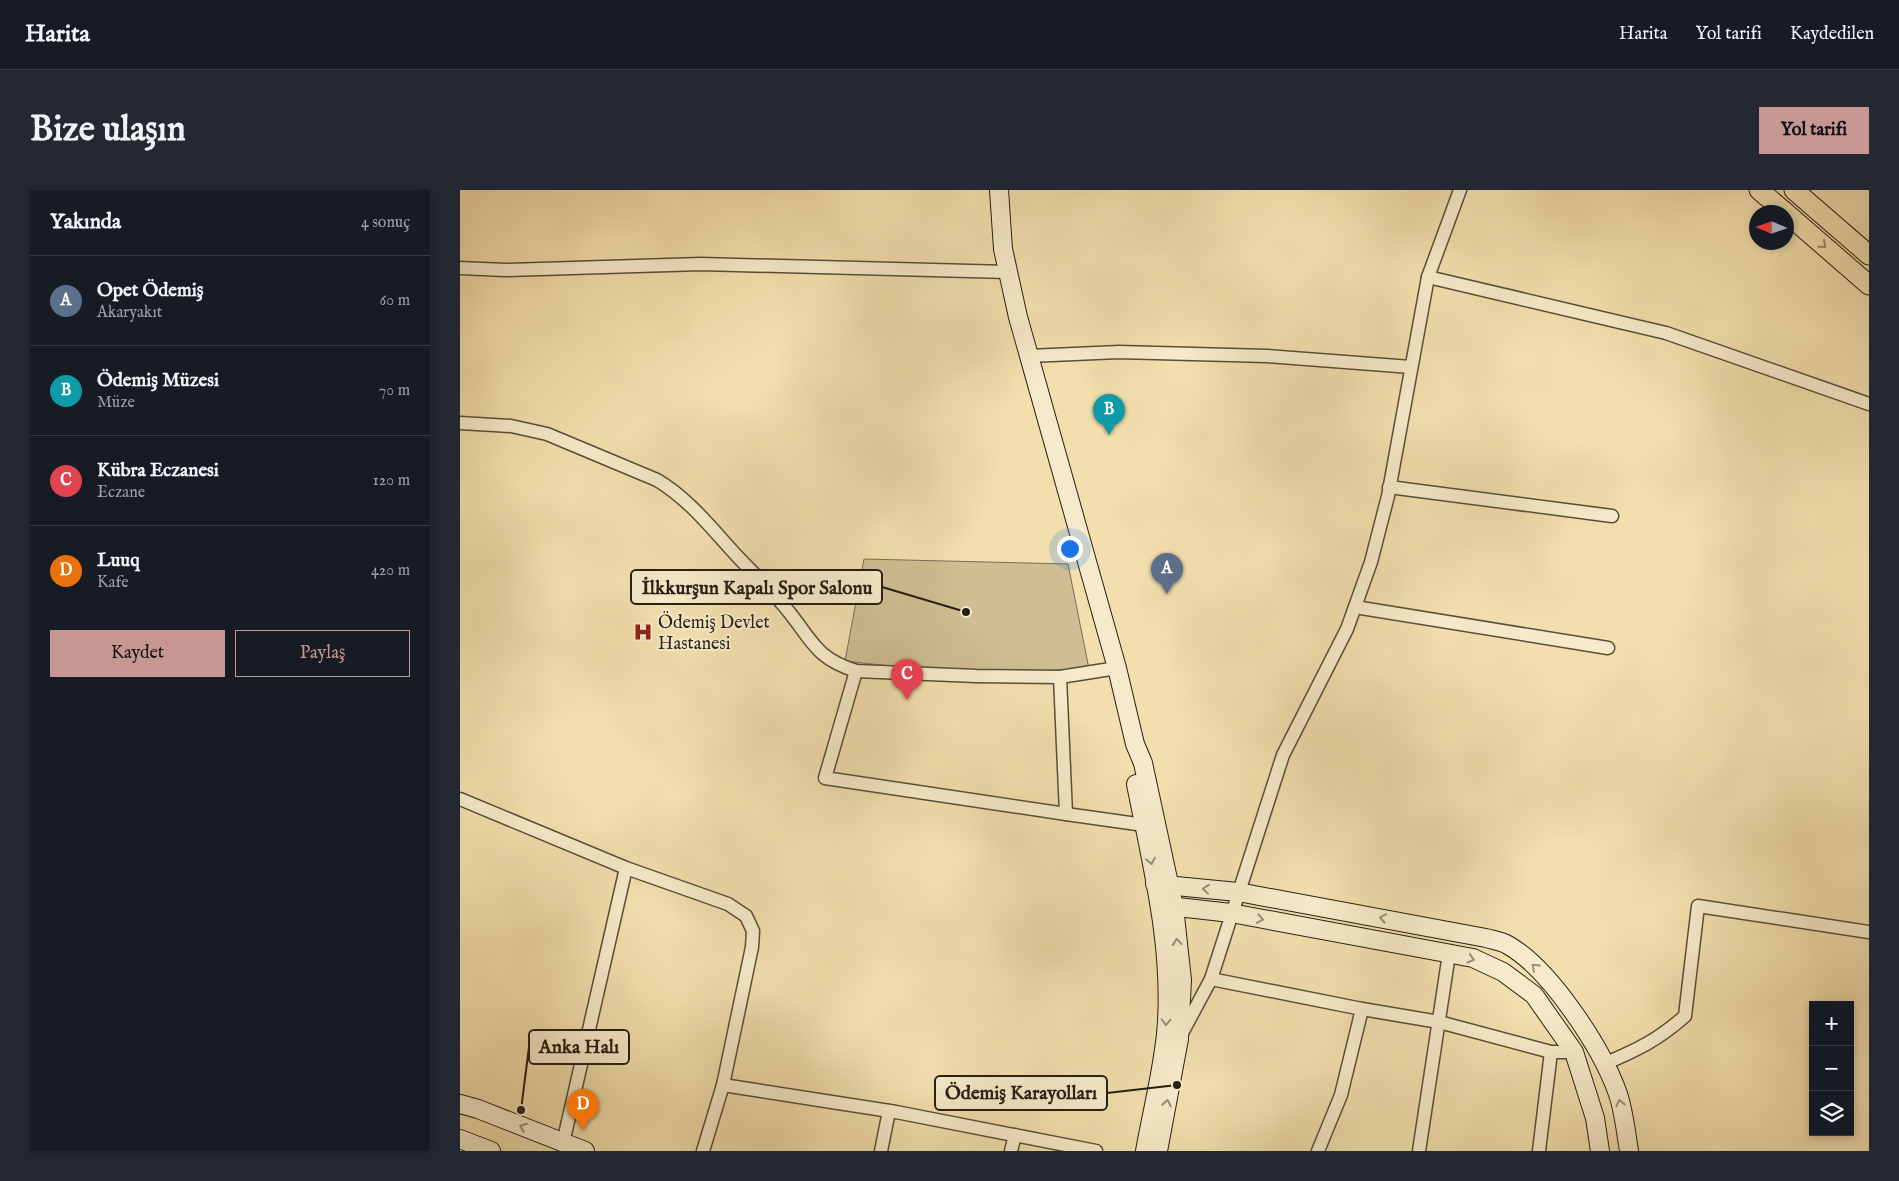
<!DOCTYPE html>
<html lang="tr">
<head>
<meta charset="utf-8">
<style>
	body { margin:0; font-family:"IM FELL English",serif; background:#242831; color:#f1f3f6 }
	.controls { position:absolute; right:15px; bottom:15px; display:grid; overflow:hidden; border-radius:0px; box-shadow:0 2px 8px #0003 }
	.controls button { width:45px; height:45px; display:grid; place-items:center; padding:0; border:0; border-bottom:1px solid #363941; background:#171b24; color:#f1f3f6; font:25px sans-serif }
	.compass { position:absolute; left:1289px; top:15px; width:45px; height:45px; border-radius:50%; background:#171b24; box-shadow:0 2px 8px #0003; rotate:272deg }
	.you { position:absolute; left:609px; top:358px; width:18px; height:18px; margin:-12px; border:4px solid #fff; border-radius:50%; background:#1a73e8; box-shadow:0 0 0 8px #1a73e833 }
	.badge { display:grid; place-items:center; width:32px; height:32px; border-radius:50%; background:#c59692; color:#fff; font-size:16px; font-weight:700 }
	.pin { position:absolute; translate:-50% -41px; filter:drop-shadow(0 1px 2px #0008) }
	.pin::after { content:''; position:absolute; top:26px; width:18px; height:15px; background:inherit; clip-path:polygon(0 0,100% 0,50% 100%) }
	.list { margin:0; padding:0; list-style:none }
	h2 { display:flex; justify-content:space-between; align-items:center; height:65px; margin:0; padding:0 20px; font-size:21px }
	h2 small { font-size:16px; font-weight:400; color:#9ea1a6 }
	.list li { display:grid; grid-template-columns:32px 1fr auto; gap:15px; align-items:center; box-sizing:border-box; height:90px; padding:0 20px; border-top:1px solid #363941 }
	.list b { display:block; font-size:19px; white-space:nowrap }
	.list p { margin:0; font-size:16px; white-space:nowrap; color:#9ea1a6 }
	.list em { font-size:16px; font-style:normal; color:#9ea1a6 }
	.actions { display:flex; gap:10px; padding:15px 20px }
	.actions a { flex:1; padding:11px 0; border:1px solid #c59692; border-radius:0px; text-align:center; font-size:18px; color:#c59692 }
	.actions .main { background:#c59692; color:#111 }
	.icon { flex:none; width:28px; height:28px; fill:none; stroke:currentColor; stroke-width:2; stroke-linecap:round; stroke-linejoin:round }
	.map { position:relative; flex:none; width:1409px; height:961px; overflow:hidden; border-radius:0px }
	header { display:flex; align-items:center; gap:30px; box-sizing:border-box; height:70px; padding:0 25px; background:#171b24; border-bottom:1px solid #363941 }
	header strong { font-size:24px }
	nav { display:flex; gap:28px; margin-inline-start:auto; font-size:18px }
	.intro { display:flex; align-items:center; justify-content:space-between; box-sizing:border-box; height:120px; padding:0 30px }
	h1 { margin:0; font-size:35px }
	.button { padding:12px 22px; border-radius:0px; background:#c59692; color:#111; font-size:18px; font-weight:700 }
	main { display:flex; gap:30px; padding:0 30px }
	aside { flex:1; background:#171b24; border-radius:0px; box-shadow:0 2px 8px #0003 }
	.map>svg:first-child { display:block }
	.green { fill:#cfbe93; stroke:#7a6e54 }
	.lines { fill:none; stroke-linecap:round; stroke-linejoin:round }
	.street-casing { stroke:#594e3a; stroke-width:15 }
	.secondary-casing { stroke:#261e14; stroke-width:20 }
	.primary-casing { stroke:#261e14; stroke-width:21 }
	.street { stroke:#f7eaca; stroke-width:12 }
	.secondary { stroke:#f7eaca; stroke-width:18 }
	.primary { stroke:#f2dfad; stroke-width:19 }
	.oneway { stroke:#968868 }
	.oneway2 { stroke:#998e78 }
	.labels { text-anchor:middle; stroke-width:4; stroke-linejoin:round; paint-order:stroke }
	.poi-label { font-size:18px; fill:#261e14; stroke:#f7eaca; text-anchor:start }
	.leader { fill:none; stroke:#261e14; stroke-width:2 }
	.callout-dot { fill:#261e14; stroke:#f7eaca; stroke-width:2 }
	.callout { fill:#f7eaca; stroke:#261e14; stroke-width:2 }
	.callout-label { font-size:19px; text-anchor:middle; font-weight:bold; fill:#261e14 }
</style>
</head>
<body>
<header>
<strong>Harita</strong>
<nav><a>Harita</a><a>Yol tarifi</a><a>Kaydedilen</a></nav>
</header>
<div class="intro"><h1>Bize ulaşın</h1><a class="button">Yol tarifi</a></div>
<main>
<aside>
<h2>Yakında<small>4 sonuç</small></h2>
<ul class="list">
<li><span class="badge" style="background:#5c6f8a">A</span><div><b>Opet Ödemiş</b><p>Akaryakıt</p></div><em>60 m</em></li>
<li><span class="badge" style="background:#0f9aa8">B</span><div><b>Ödemiş Müzesi</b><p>Müze</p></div><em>70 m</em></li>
<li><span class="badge" style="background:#e0444e">C</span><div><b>Kübra Eczanesi</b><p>Eczane</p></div><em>120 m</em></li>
<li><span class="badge" style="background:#e8710a">D</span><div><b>Luuq</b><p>Kafe</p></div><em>420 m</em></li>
</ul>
<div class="actions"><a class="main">Kaydet</a><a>Paylaş</a></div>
</aside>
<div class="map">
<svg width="1409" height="961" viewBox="0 0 1409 961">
	<rect width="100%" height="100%" fill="#f2dfad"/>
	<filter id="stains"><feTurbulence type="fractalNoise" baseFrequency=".004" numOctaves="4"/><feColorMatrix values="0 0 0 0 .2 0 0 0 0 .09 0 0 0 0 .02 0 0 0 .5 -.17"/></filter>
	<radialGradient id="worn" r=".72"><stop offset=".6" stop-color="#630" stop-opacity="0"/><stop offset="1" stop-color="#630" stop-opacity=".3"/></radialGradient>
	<path class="green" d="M404,369L608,374L629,479L501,484L385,471Z"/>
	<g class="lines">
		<g class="street-casing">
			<g id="street">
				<path d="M0,78L45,80L241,74L548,82"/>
				<path d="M968,87L1206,143L1409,214"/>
				<path d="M569,166L659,162L807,166L951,177"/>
				<path d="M0,233L51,236L87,244L197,290C229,309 252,339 277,366C294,384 313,402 329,422C353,452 356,468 396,481L516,486L600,487L657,478"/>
				<path d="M929,297L1152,326"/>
				<path d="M895,417L1148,458"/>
				<path d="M396,481L365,588L606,624L600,487"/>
				<path d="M0,609L166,678L268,714L286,726L293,741L292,757L263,895L243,961"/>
				<path d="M606,624L684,635"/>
				<path d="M751,789L902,819L979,832L1091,862H1114"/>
				<path d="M721,845L751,789L823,565L887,439L911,372L928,306L968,87L1000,0"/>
				<path d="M1144,874C1177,860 1198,850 1225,826L1238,716L1409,742"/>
				<path d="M263,895L436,922L636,961"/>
				<path d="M103,953L166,678"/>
				<path d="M421,961L429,921"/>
				<path d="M551,961L555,945"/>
				<path d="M858,961L881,905L902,819"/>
				<path d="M959,961L989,764"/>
				<path d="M1079,961L1091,862"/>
			</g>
		</g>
		<g class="secondary-casing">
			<g id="secondary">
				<path d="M539,0L543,59L558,127L657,478L675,554L683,573L714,717L722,790L719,849L698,961"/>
				<path d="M676,594C692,676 714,760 706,844C702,883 692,922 685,961"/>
				<path d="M695,694L778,702L1026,748C1033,750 1041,751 1048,755C1090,779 1142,858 1158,904C1164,922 1166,943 1169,961"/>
				<path d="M700,715L771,723L1013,768L1043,782L1074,805L1114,862L1135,928L1140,961"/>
				<path d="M0,914L18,919L125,961"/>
				<path d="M0,949L31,961"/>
			</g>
		</g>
		<g class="primary-casing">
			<g id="primary">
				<path d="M1299,0L1325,22"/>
				<path d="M1334,0L1409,65"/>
				<path d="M1326,23L1409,95"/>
			</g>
		</g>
		<use href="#street" class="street"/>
		<use href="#secondary" class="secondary"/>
		<use href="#primary" class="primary"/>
	</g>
	<defs><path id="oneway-chevron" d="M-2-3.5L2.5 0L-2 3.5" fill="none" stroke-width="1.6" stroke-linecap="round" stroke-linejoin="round" transform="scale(1.25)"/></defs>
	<use class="oneway" href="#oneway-chevron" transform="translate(1363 55) rotate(41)"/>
	<g class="oneway2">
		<use href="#oneway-chevron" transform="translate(691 671) rotate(79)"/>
		<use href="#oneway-chevron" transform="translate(746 699) rotate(-174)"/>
		<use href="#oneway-chevron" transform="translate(923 728) rotate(-169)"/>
		<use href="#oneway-chevron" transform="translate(800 729) rotate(11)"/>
		<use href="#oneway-chevron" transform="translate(717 752) rotate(-95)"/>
		<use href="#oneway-chevron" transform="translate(1011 769) rotate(16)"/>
		<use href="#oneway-chevron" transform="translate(1075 777) rotate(-137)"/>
		<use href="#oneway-chevron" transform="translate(706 832) rotate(91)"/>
		<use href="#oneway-chevron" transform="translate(707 913) rotate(-80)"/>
		<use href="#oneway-chevron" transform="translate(1160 913) rotate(-102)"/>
		<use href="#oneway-chevron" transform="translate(63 937) rotate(-158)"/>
	</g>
	<defs>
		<g id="hospital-bare" transform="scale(1.5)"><path d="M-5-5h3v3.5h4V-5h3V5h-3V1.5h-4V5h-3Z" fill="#8f2418" stroke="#f7eaca" stroke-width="2.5" paint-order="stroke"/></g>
	</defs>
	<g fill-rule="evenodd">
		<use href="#hospital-bare" x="183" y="442"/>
	</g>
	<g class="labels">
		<g class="poi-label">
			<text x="198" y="438">Ödemiş Devlet<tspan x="198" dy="21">Hastanesi</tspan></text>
		</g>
	</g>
	<path class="leader" d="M506 422L422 397M61 920L69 857M717 895L647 903"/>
	<g class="callout-dot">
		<circle cx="506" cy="422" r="5"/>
		<circle cx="61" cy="920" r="5"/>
		<circle cx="717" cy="895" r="5"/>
	</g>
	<g class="callout">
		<rect x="171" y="380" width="251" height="34" rx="5"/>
		<rect x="69" y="840" width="100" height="34" rx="5"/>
		<rect x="475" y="886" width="172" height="34" rx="5"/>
	</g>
	<g class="callout-label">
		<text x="297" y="404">İlkkurşun Kapalı Spor Salonu</text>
		<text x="119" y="863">Anka Halı</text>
		<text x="561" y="909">Ödemiş Karayolları</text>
	</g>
	<rect width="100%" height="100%" filter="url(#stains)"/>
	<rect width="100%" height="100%" fill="url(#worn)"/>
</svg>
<div class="controls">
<button>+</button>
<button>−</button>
<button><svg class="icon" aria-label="layers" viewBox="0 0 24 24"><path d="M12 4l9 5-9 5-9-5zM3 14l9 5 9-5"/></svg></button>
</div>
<svg class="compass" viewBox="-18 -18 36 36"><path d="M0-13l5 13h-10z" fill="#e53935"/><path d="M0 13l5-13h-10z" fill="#9ea1a6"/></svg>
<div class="you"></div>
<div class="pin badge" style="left:707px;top:404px;background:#5c6f8a">A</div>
<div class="pin badge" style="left:649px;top:245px;background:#0f9aa8">B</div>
<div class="pin badge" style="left:447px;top:510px;background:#e0444e">C</div>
<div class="pin badge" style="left:123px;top:940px;background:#e8710a">D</div>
</div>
</main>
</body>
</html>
